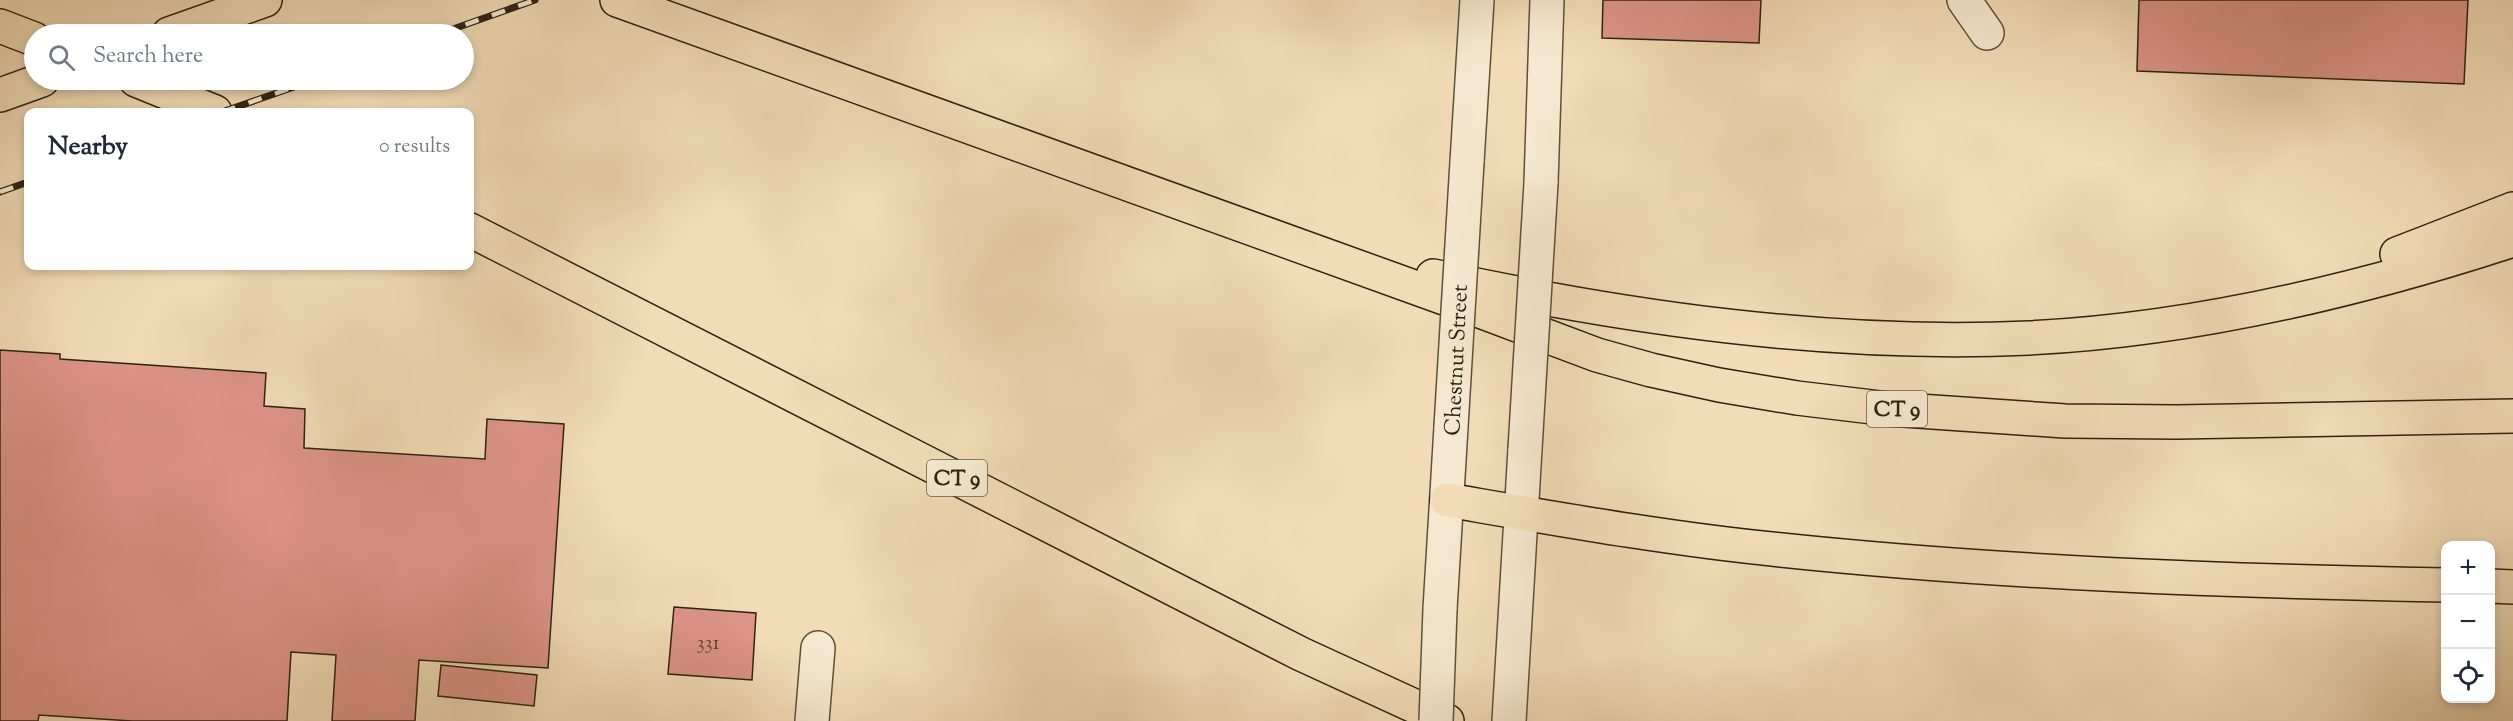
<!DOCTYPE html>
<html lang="en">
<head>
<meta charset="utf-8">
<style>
	body { margin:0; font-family:"Sorts Mill Goudy",serif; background:#f2f2f3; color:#1f2937 }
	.controls { position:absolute; right:18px; bottom:18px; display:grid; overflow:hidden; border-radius:12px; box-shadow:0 3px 9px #0003 }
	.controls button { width:54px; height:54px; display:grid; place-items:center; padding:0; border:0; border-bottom:2px solid #e0e1e3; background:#fff; color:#1f2937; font:30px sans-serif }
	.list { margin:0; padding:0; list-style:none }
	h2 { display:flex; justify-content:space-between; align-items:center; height:78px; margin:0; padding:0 24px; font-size:26px }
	h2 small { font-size:20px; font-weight:400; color:#747a83 }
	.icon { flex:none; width:33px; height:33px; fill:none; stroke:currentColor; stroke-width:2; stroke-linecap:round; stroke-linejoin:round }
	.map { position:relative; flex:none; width:2513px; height:721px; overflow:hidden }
	.search { position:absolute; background:#fff; box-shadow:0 3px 9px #0003; left:24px; top:24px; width:450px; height:66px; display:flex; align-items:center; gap:15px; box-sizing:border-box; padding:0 21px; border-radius:33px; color:#747a83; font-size:22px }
	.panel { position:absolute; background:#fff; box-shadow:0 3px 9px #0003; left:24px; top:108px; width:450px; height:162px; border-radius:12px }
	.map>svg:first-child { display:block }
	.building { fill:#dd9489; stroke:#2c2316; stroke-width:1.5 }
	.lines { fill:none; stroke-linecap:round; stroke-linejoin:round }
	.minor-casing { stroke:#5d513e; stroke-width:36 }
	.highway-casing { stroke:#2c2316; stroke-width:36 }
	.minor { stroke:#f6e8d0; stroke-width:33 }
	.highway { stroke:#f1dcb7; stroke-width:33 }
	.rail-casing { stroke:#2c2316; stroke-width:7 }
	.rail { stroke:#f6e8d0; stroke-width:4.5; stroke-dasharray:14; stroke-linecap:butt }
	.minor-bridge-casing { stroke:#5d513e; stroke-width:36; stroke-linecap:butt }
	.minor-bridge { stroke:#f6e8d0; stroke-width:33 }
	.labels { text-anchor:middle; stroke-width:5; stroke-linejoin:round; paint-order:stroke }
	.number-label { font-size:20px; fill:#583f33 }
	.shield { fill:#f6e8d0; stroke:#695e4e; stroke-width:1.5 }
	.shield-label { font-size:21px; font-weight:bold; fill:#2c2316 }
	.street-label { font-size:22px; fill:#2c2316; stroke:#f6e8d0 }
</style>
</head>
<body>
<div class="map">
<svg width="2513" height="721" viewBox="0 0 2513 721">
	<rect width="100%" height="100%" fill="#f1dcb7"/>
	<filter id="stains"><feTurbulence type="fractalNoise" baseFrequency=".00333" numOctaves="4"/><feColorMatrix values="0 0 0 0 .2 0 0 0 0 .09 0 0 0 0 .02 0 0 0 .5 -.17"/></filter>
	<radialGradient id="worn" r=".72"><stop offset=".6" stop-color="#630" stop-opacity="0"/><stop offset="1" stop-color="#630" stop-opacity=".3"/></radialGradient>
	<g class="building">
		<path d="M1603,0H1761L1759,43L1602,38Z"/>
		<path d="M2139,0H2468L2464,84L2137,71Z"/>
		<path d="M0,350L60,354V359L266,373L264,406L305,409L304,448L485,459L487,419L564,424L548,668L419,660L415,721H332L336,655L291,652L287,721H132L39,715L38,721H0Z"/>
		<path d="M674,607L756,613L752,680L668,674Z"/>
		<path d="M441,665L537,675L534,706L438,696Z"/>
	</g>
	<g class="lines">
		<g class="minor-casing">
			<g id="minor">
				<path d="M1964,0L1987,33"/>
				<path d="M1467,162L1477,0"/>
				<path d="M1541,183L1547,0"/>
				<path d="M1440,609L1451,427"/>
				<path d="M812,721L818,648"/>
				<path d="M1509,721L1525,449"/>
			</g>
		</g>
		<g class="highway-casing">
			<g id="highway">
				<path d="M617,0L1472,308L1597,355L1651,370L1719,385L1797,398L1889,409L2065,421L2177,422L2513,416"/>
				<path d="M0,26L34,39"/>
				<path d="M169,34L265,0"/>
				<path d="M136,80L215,112"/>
				<path d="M0,95L42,80"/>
				<path d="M470,230L1301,654L1447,721"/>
				<path d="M2397,254L2513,209"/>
				<path d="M1433,276C1628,318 1829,347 2029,338C2193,330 2357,291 2513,240"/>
				<path d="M1447,500C1558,519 1669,539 1781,550C2001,573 2224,581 2446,585"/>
				<path d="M2490,586L2513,587"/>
			</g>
		</g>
		<use href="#minor" class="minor"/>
		<use href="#highway" class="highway"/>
		<g class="rail-casing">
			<g id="rail">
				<path d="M439,34L535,0"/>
				<path d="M222,112L314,80"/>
				<path d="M0,192L28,182"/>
			</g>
		</g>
		<use href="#rail" class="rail"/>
		<g class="minor-bridge-casing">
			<g id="minor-bridge">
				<path d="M1451,427L1467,162"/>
				<path d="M1525,449L1541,183"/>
				<path d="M1436,721L1440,609"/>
			</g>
		</g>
		<use href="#minor-bridge" class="minor-bridge"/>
	</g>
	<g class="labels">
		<g class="number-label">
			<text x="708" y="649">331</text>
		</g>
		<g class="shield">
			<rect x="1867" y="391" width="60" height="36" rx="4.5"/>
			<rect x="927" y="460" width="60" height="36" rx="4.5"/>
		</g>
		<g class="shield-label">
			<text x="1897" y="416">CT 9</text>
			<text x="957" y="485">CT 9</text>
		</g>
		<g class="street-label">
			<text transform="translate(1455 360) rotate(-87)" y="8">Chestnut Street</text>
		</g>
	</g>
	<rect width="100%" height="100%" filter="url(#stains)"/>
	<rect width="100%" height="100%" fill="url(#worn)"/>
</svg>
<div class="controls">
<button>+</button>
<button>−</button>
<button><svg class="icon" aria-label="locate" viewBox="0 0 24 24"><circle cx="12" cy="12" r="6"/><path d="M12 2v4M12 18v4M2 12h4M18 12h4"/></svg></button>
</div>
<div class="search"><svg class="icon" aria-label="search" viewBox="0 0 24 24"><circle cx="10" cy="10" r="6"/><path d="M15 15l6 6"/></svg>Search here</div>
<section class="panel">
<h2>Nearby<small>0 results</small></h2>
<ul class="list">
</ul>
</section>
</div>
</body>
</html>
